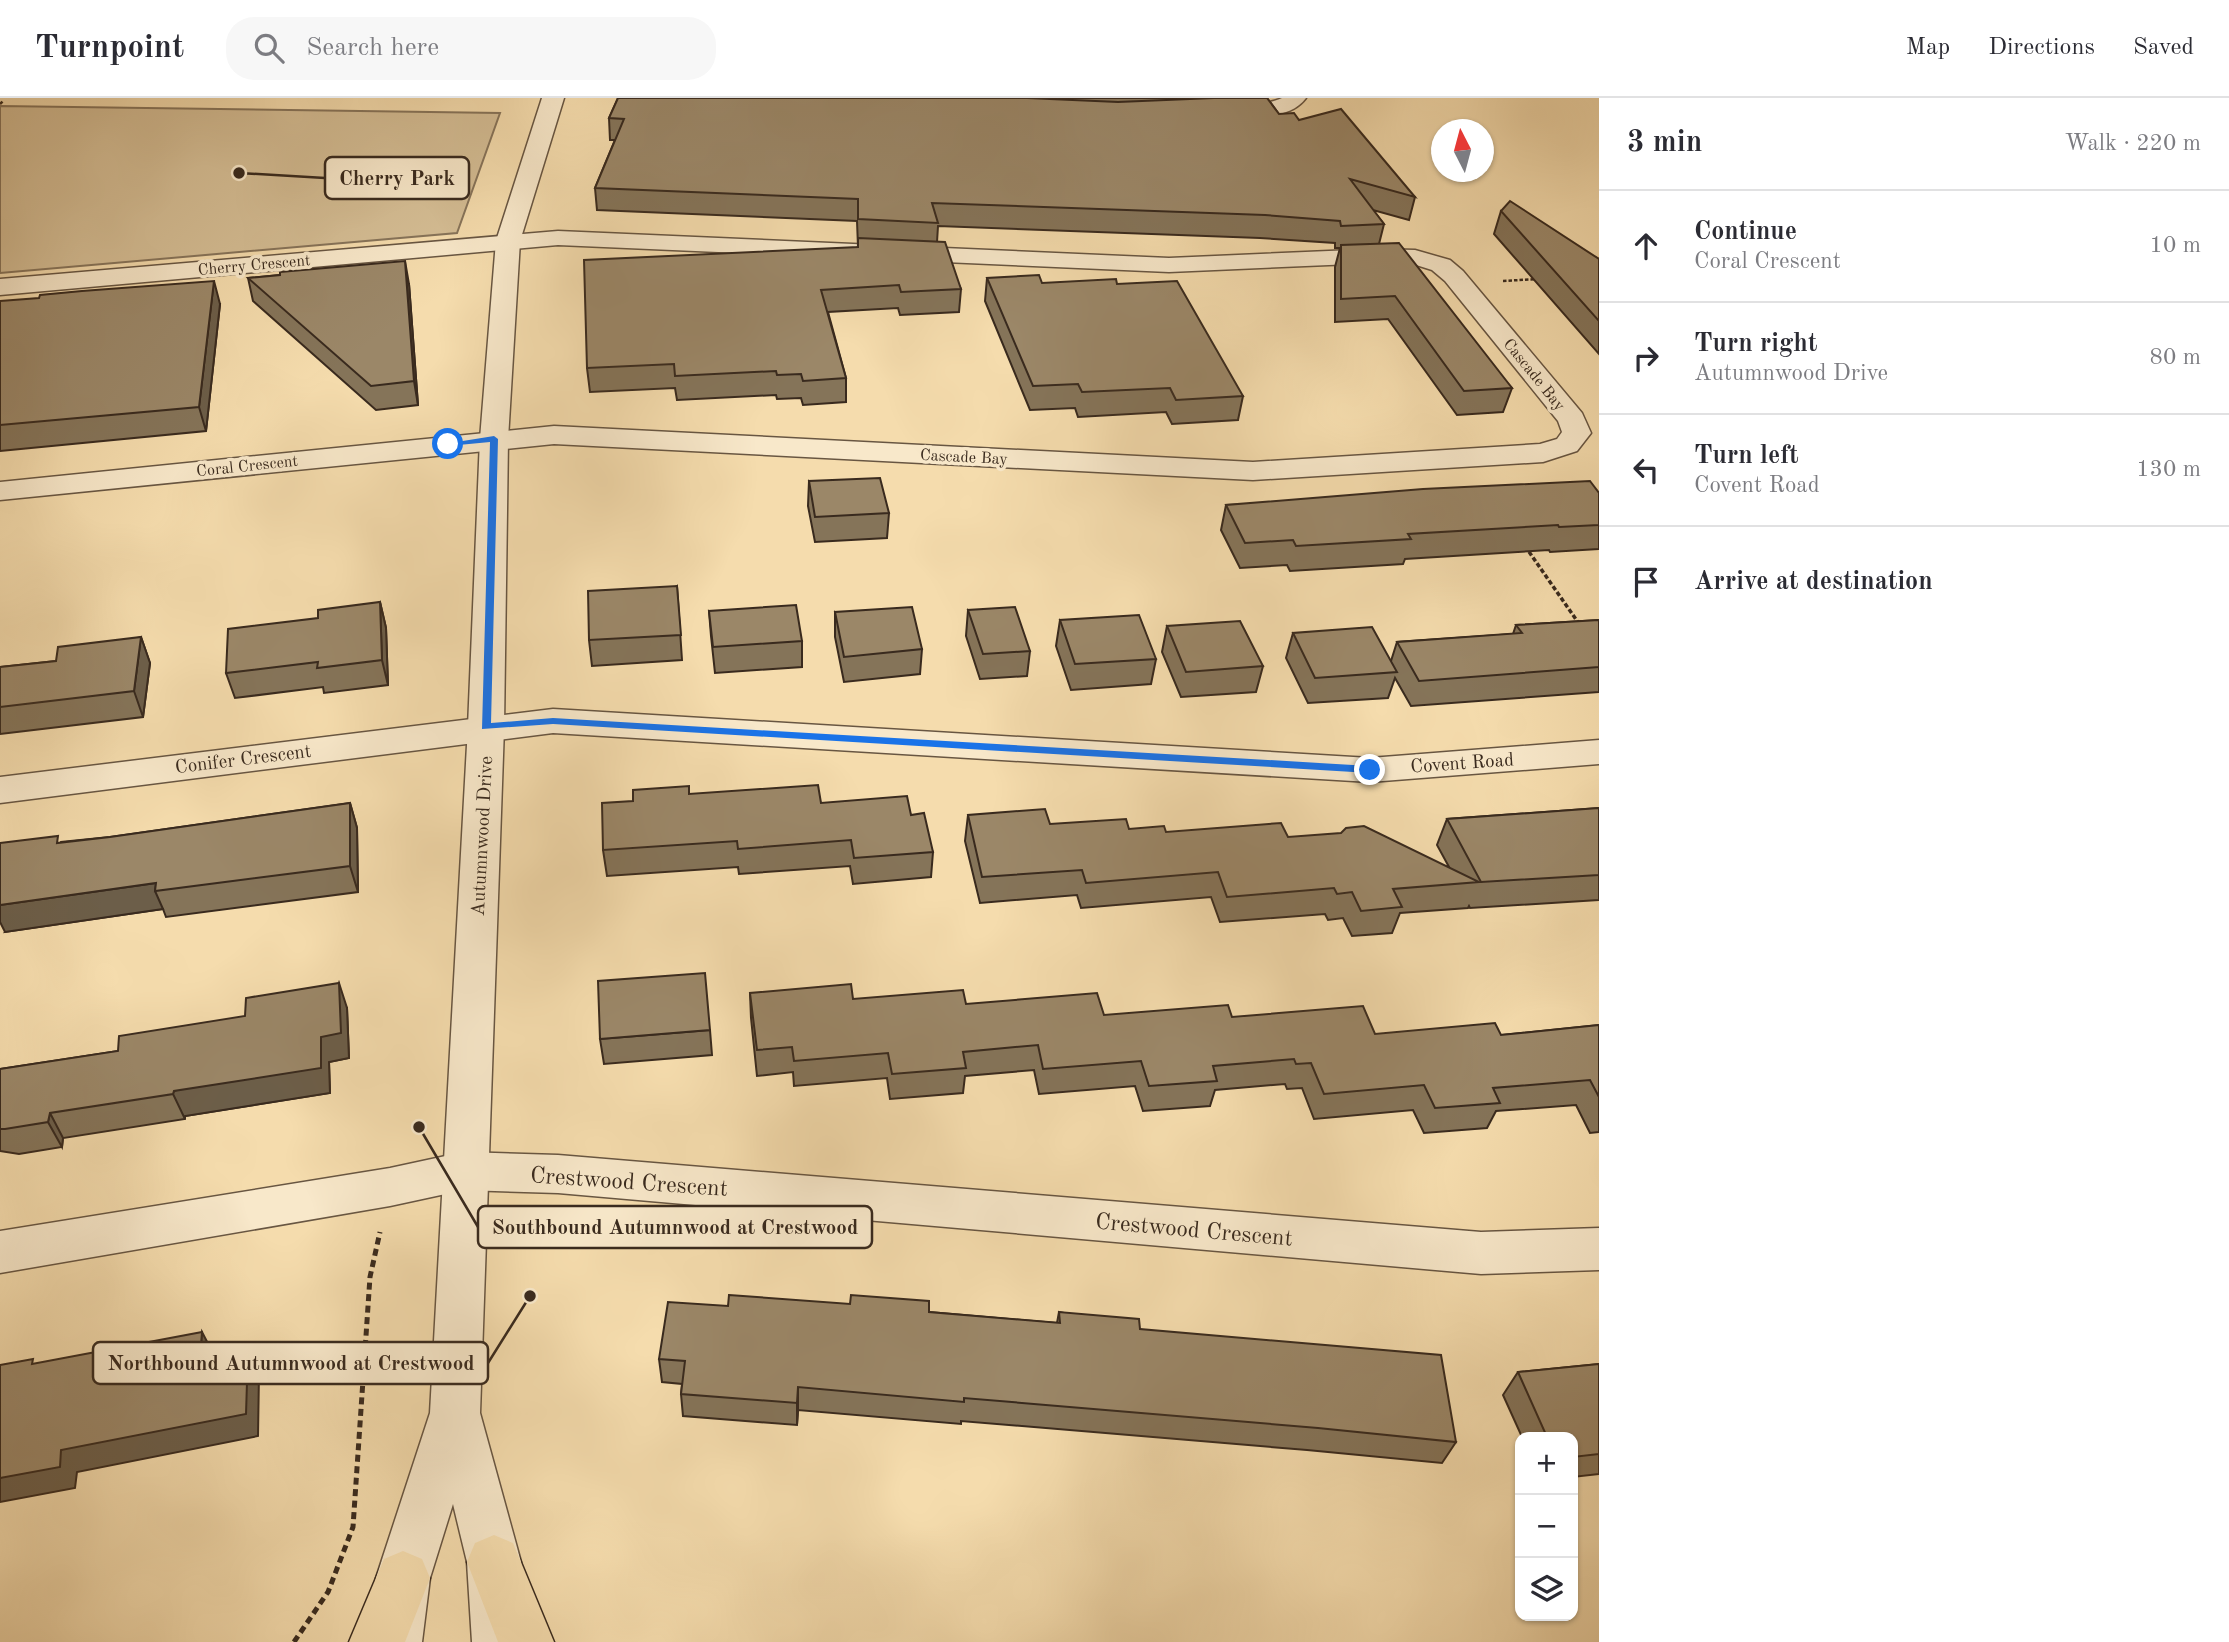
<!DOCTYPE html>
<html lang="en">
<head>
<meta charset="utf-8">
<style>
	body { margin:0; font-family:"Old Standard TT",serif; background:#f7f7f7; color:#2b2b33 }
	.controls { position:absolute; right:21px; bottom:21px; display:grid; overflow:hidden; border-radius:14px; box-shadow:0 2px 5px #0004 }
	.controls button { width:63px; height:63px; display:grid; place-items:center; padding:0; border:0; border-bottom:2px solid #e1e1e2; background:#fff; color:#2b2b33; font:35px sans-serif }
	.compass { position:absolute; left:1431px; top:21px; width:63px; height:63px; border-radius:50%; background:#fff; box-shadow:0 2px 5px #0004; rotate:354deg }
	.stop { position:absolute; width:21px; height:21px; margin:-16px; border:5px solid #1a73e8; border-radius:50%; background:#fff }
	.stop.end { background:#1a73e8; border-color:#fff; box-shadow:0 2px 7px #0008 }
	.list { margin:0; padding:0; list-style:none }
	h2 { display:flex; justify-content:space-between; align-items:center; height:91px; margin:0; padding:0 28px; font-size:30px }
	h2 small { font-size:23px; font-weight:400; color:#7c7c81 }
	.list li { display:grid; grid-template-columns:46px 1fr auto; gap:21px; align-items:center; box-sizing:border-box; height:112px; padding:0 28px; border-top:2px solid #e1e1e2 }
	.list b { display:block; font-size:26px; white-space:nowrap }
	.list p { margin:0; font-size:23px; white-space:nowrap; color:#7c7c81 }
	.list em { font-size:23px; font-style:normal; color:#7c7c81 }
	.icon { flex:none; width:38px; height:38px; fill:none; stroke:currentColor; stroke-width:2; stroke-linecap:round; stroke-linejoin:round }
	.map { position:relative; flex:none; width:1599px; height:1544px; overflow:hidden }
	header { display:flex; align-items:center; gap:42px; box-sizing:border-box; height:98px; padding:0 35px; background:#fff; border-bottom:2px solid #e1e1e2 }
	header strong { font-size:33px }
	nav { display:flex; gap:38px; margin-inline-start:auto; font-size:24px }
	.search { width:490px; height:63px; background:#f7f7f7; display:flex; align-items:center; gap:18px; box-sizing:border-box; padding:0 24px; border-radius:28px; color:#7c7c81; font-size:26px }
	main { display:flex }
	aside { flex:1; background:#fff }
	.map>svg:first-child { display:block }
	.green { fill:#d5be95; stroke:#87745a; stroke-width:2 }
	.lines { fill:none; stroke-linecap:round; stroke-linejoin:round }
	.minor-casing { stroke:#685642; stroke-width:3 }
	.tertiary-casing { stroke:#685642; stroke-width:3 }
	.trunk-casing { stroke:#392a1e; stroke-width:3 }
	.path-far2 { stroke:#392a1e; stroke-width:2.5; stroke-dasharray:3.5 2; stroke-linecap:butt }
	.path-far1 { stroke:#392a1e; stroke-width:3.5; stroke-dasharray:4.5 2.5; stroke-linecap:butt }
	.path { stroke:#392a1e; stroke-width:5; stroke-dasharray:7 4.5; stroke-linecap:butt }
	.minor { fill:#f8e8ca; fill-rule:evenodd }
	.tertiary { fill:#f8e8ca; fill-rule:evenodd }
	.trunk { fill:#f5dcad; fill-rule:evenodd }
	.wall { fill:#857459; stroke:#392a1e; stroke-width:2 }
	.shaded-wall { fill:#6c5e49; stroke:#392a1e; stroke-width:2 }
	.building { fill:#9b8768; stroke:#392a1e; stroke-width:2 }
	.route { fill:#1a73e8 }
	.labels { text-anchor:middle; stroke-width:7; stroke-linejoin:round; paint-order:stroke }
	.far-street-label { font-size:16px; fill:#392a1e; stroke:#f8e8ca }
	.street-label { font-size:19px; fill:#392a1e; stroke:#f8e8ca }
	.near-street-label { font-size:23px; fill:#392a1e; stroke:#f8e8ca }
	.leader { fill:none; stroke:#392a1e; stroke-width:2.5 }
	.callout-dot { fill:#392a1e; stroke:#f8e8ca; stroke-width:2.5 }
	.callout { fill:#f8e8ca; stroke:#392a1e; stroke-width:2.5 }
	.callout-label { font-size:21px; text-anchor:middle; font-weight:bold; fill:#392a1e }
</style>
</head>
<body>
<header>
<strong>Turnpoint</strong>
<div class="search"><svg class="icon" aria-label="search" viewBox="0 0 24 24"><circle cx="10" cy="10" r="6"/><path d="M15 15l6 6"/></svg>Search here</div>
<nav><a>Map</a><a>Directions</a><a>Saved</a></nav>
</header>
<main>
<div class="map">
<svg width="1599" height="1544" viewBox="0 0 1599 1544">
	<rect width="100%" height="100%" fill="#f5dcad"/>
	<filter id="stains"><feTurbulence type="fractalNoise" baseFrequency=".00286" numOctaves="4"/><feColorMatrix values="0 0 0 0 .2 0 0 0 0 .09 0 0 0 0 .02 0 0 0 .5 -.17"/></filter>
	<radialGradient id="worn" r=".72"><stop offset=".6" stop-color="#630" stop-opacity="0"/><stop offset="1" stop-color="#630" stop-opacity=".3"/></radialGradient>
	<path class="green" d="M0,8L500,15L457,135L0,175Z"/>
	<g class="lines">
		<g class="minor-casing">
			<g id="minor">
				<path d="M1282,0H1306C1288,24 1249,18 1223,18L1215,17L1212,12L1215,7C1237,2 1261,10 1282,0Z"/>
				<path d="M558,133L1169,160L1376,151L1415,152L1450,162L1463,173L1582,315L1591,335L1577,353L1543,364L1253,382L554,346L0,402V384L554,328L1253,364L1540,346L1557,341L1562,334L1558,323L1445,183L1432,172L1413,166L1376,165L1169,174L558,147L0,197V181Z"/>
				<path d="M553,611L1370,660L1599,642V666L1370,684L553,635L0,705V679Z"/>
				<path d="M464,1054L558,1057L1481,1134L1599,1130V1172L1481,1176L558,1095L464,1092L390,1108L0,1175V1133L390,1070Z"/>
			</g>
		</g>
		<g class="tertiary-casing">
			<path id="tertiary" d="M542,0H564L520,143L508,341L504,629L480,1315L521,1464L528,1544H472L467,1464L453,1406L430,1480L422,1544H366L376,1480L430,1315L468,629L480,341L496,143Z"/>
		</g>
		<g class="trunk-casing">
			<g id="trunk">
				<path d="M494,1437L513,1445L554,1544H498L467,1464L475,1445Z"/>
				<path d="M403,1453L422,1461L430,1480L405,1544H349L384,1461Z"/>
			</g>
		</g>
		<g class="path-far2">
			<path d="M0,6L3,3"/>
			<path d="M1503,183L1537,181"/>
		</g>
		<path class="path-far1" d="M1525,448L1580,527"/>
		<path class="path" d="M294,1544L328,1494L353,1429L370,1179L380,1134"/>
		<use href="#minor" class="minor"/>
		<use href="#tertiary" class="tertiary"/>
		<use href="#trunk" class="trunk"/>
	</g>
	<g class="wall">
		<path d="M618,0H1267L1279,16L1299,22L1415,99L1409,122L1373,112L1384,126L1379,146L1512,290L1503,314L1457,317L1388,221L1335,224V169L1340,150H1335V145L1260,140L938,128L937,144L961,191L959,214L900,217L898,210L828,214L846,280V304L803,307L801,300L777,301L776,297L677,302L675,290L590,294L587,270L858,149L857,123L597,112L595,90L615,42H610L609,20Z"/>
		<path d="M1501,113L1599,161V256L1494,136Z"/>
		<path d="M280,177L409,186L418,307L376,312L253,203L248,180Z"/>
		<path d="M987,180L1042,185L1117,186L1243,298L1238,322L1172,326L1166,314L1078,319L1075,310L1030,312L985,203Z"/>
		<path d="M0,203L220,206L206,333L0,353Z"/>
		<path d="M809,383L889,415L887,440L815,444L808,408Z"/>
		<path d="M1599,395V451L1550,454L1549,452L1405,461L1403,466L1290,473L1287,467L1240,470L1221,432L1226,407Z"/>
		<path d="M677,488L682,562L592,568L589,542Z"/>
		<path d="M380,504L386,530L388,587L324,595L323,589L235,600L226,575Z"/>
		<path d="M968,512L1030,553L1027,578L980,581L966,538Z"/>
		<path d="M709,513L802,543V569L715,575L711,538Z"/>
		<path d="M835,514L922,551L920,576L844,584L835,539Z"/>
		<path d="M1060,522L1156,561L1151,586L1071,592L1056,548Z"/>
		<path d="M1599,522V594L1411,608L1395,580L1388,600L1308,605L1286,560L1293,535L1391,563L1397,544L1513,536L1516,527Z"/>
		<path d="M1167,528L1263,568L1256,594L1181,599L1162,554Z"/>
		<path d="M141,539L150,565L143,619L0,636V569L56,563Z"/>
		<path d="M689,696L821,705L911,717L933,754L931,779L853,786L850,768L739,776L738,769L607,778L603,752L633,703Z"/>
		<path d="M350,705L357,730L358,794L166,819L163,811L5,834L61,744L110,739Z"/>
		<path d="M1599,710V802L1470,810L1469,808L1468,810L1400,815L1392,835L1352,838L1343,820L1328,822L1325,816L1220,824L1211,799L1081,810L1077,797L980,805L965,743L968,717L1050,726L1166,734L1288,739L1449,769L1437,747L1447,721Z"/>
		<path d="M750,895L853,901L966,906L1104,917L1232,919L1375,936L1501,937L1599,927V1034L1590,1035L1576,1007L1496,1013L1487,1030L1424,1035L1413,1012L1314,1021L1302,990L1287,991L1285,986L1215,992L1210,1008L1143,1013L1135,988L1039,996L1034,972L965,978L963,995L890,1001L887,980L794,988L793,974L757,978L751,920Z"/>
		<path d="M347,910L349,960L329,964L330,995L185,1018V1021L63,1040L62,1049L19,1056L0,1053V971L118,953Z"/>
		<path d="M710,932L712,957L604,966L600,941Z"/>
		<path d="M728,1208L929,1214L1057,1225L1059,1214L1140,1231L1456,1344L1442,1365L1307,1352L961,1323V1326L798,1312L797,1327L683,1318L681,1296L682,1286L662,1284L659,1261Z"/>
		<path d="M1599,1266V1376L1573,1379V1339H1522L1503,1297L1518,1274Z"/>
	</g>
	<g class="shaded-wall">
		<path d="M405,163L409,186L418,307L414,283Z"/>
		<path d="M214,183L220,206L206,333L199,309Z"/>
		<path d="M380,504L386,530L388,587L382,562Z"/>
		<path d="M141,539L150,565L143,619L134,593Z"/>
		<path d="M350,705L357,730L358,794L350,768Z"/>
		<path d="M156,785L155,793L163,811L5,834L0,824V807Z"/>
		<path d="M339,885L347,910L349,960L329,964L330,995L185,1018V1021L173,996L174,993L321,939Z"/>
		<path d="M50,1015L63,1040L62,1049L48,1024Z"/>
		<path d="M202,1234L214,1257L200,1260Z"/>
		<path d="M248,1252L259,1275L258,1338L77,1374L75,1390L0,1404V1380L61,1352Z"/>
		<path d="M798,1289V1312L797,1327V1305Z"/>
	</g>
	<g class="building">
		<path d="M618,0H1027L1118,4L1214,0H1267L1279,16L1294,15L1299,22L1341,11L1415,99L1350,81L1384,126L1341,128L1340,123L1265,117L932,105L938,125L858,121V101L595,90L624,21L609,20Z"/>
		<path d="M1510,103L1599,161V223L1501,113Z"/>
		<path d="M858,140L945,144L961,191L901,194L899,187L821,192L846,280L803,283L801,276L777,277L776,273L675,278L674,266L587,270L584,162L858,149Z"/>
		<path d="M1399,145L1512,290L1464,293L1395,198L1341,201V147Z"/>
		<path d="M405,163L414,283L371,288L248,180L280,177V174Z"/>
		<path d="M1039,177L1042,185L1116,181L1117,186L1177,183L1243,298L1176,302L1170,290L1082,294L1078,286L1033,288L987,180Z"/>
		<path d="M214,183L199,309L0,327V203L39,200L40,197L82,193Z"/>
		<path d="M880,380L889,415L815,419L809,383Z"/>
		<path d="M1590,383L1599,395V427L1559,429L1558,427L1408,436L1411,441L1296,448L1293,442L1245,445L1226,407L1423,391Z"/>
		<path d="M677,488L681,537L589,542L588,493Z"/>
		<path d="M380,504L382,562L317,570L318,564L226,575L228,531L318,520V512Z"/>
		<path d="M796,507L802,543L713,549L709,513Z"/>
		<path d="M912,509L922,551L844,559L835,514Z"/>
		<path d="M1015,509L1030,553L983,556L968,512Z"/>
		<path d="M1139,517L1156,561L1075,566L1060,522Z"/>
		<path d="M1599,522V569L1419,583L1397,544L1522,535L1516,527Z"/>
		<path d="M1240,523L1263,568L1186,574L1167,528Z"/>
		<path d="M1372,529L1397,574L1315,580L1293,535Z"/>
		<path d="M141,539L134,593L0,609V569L56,563L58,549Z"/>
		<path d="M818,687L821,705L907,698L911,717L924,715L933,754L854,760L851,742L738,751L737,743L603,752L602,705L633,703V692L689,688V696Z"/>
		<path d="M350,705V768L155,793L156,785L0,807V745L58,738L57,745L110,739Z"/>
		<path d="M1599,710V777L1481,784L1447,721Z"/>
		<path d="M1045,711L1050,726L1126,721L1129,731L1164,728L1166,734L1281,725L1288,739L1341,735L1346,730L1364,728L1479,784L1393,791L1402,809L1361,813L1352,794L1337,796L1334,790L1227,799L1218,774L1086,785L1082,772L982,779L968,717Z"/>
		<path d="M705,875L710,932L600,941L598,883Z"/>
		<path d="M339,885L341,935L321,939V970L174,993L173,996L50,1015L48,1024L5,1031H0V971L118,953L119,938L245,918L246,900Z"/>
		<path d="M851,886L853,901L963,892L966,906L1097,895L1104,917L1228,907L1232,919L1363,908L1375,936L1495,925L1501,937L1599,927V999L1590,982L1493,990L1500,1005L1435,1010L1424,987L1324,996L1311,965L1296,966L1294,961L1213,968L1217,983L1149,988L1141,963L1043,971L1038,947L963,954L966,970L892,976L888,955L794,963L792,949L757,952L750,895Z"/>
		<path d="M729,1197L850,1206L851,1197L929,1203V1214L1060,1225L1059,1214L1139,1221L1140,1231L1441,1257L1456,1344L1318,1330L964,1300V1304L798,1289L797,1305L681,1296L685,1263L659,1261L668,1204L728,1208Z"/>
		<path d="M202,1234L200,1260L248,1252L246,1316L61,1352L60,1369L0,1380V1267L33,1261L32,1266Z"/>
		<path d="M1599,1266V1356L1573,1359V1339H1547L1518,1274Z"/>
	</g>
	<path class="route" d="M494,338L498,341L491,625L553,620L1370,668L1376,672L1370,675L553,626L482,631L490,344L448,348L444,346Z"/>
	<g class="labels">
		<g class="far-street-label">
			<text transform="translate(254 166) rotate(-5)" y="6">Cherry Crescent</text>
			<text transform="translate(1535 276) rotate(51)" y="6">Cascade Bay</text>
			<text transform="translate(964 358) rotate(3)" y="6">Cascade Bay</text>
			<text transform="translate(247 367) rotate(-6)" y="6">Coral Crescent</text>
		</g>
		<g class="street-label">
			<text transform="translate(243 660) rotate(-7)" y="7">Conifer Crescent</text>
			<text transform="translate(1462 664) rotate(-4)" y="7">Covent Road</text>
			<text transform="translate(481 738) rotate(-87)" y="7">Autumnwood Drive</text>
		</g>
		<g class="near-street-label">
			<text transform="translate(629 1083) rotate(4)" y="8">Crestwood Crescent</text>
			<text transform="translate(1194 1131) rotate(5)" y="8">Crestwood Crescent</text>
		</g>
	</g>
	<path class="leader" d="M239 75L325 80M419 1029L478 1129M530 1198L488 1265"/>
	<g class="callout-dot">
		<circle cx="239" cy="75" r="7"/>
		<circle cx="419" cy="1029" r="7"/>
		<circle cx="530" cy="1198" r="7"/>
	</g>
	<g class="callout">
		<rect x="325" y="59" width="144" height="42" rx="7"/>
		<rect x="478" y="1108" width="394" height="42" rx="7"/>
		<rect x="93" y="1244" width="395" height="42" rx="7"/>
	</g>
	<g class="callout-label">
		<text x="397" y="87">Cherry Park</text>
		<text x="675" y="1136">Southbound Autumnwood at Crestwood</text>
		<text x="291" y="1272">Northbound Autumnwood at Crestwood</text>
	</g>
	<rect width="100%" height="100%" filter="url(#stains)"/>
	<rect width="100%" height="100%" fill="url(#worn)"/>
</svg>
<div class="controls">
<button>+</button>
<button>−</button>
<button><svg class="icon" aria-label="layers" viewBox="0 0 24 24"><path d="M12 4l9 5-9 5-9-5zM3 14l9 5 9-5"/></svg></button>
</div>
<svg class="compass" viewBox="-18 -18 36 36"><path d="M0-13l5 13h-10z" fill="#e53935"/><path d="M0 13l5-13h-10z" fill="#7c7c81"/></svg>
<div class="stop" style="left:448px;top:346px"></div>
<div class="stop end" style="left:1370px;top:672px"></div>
</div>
<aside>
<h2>3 min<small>Walk · 220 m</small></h2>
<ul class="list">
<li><svg class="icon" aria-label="ahead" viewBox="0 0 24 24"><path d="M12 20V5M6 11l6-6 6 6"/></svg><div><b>Continue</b><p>Coral Crescent</p></div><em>10 m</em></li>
<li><svg class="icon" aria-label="right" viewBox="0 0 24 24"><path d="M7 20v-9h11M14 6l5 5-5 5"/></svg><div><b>Turn right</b><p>Autumnwood Drive</p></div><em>80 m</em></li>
<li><svg class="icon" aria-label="left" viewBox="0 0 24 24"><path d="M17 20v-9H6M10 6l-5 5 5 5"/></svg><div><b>Turn left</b><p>Covent Road</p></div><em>130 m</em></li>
<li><svg class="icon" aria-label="arrive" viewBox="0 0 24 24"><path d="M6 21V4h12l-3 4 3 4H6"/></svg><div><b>Arrive at destination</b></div></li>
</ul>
</aside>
</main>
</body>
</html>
